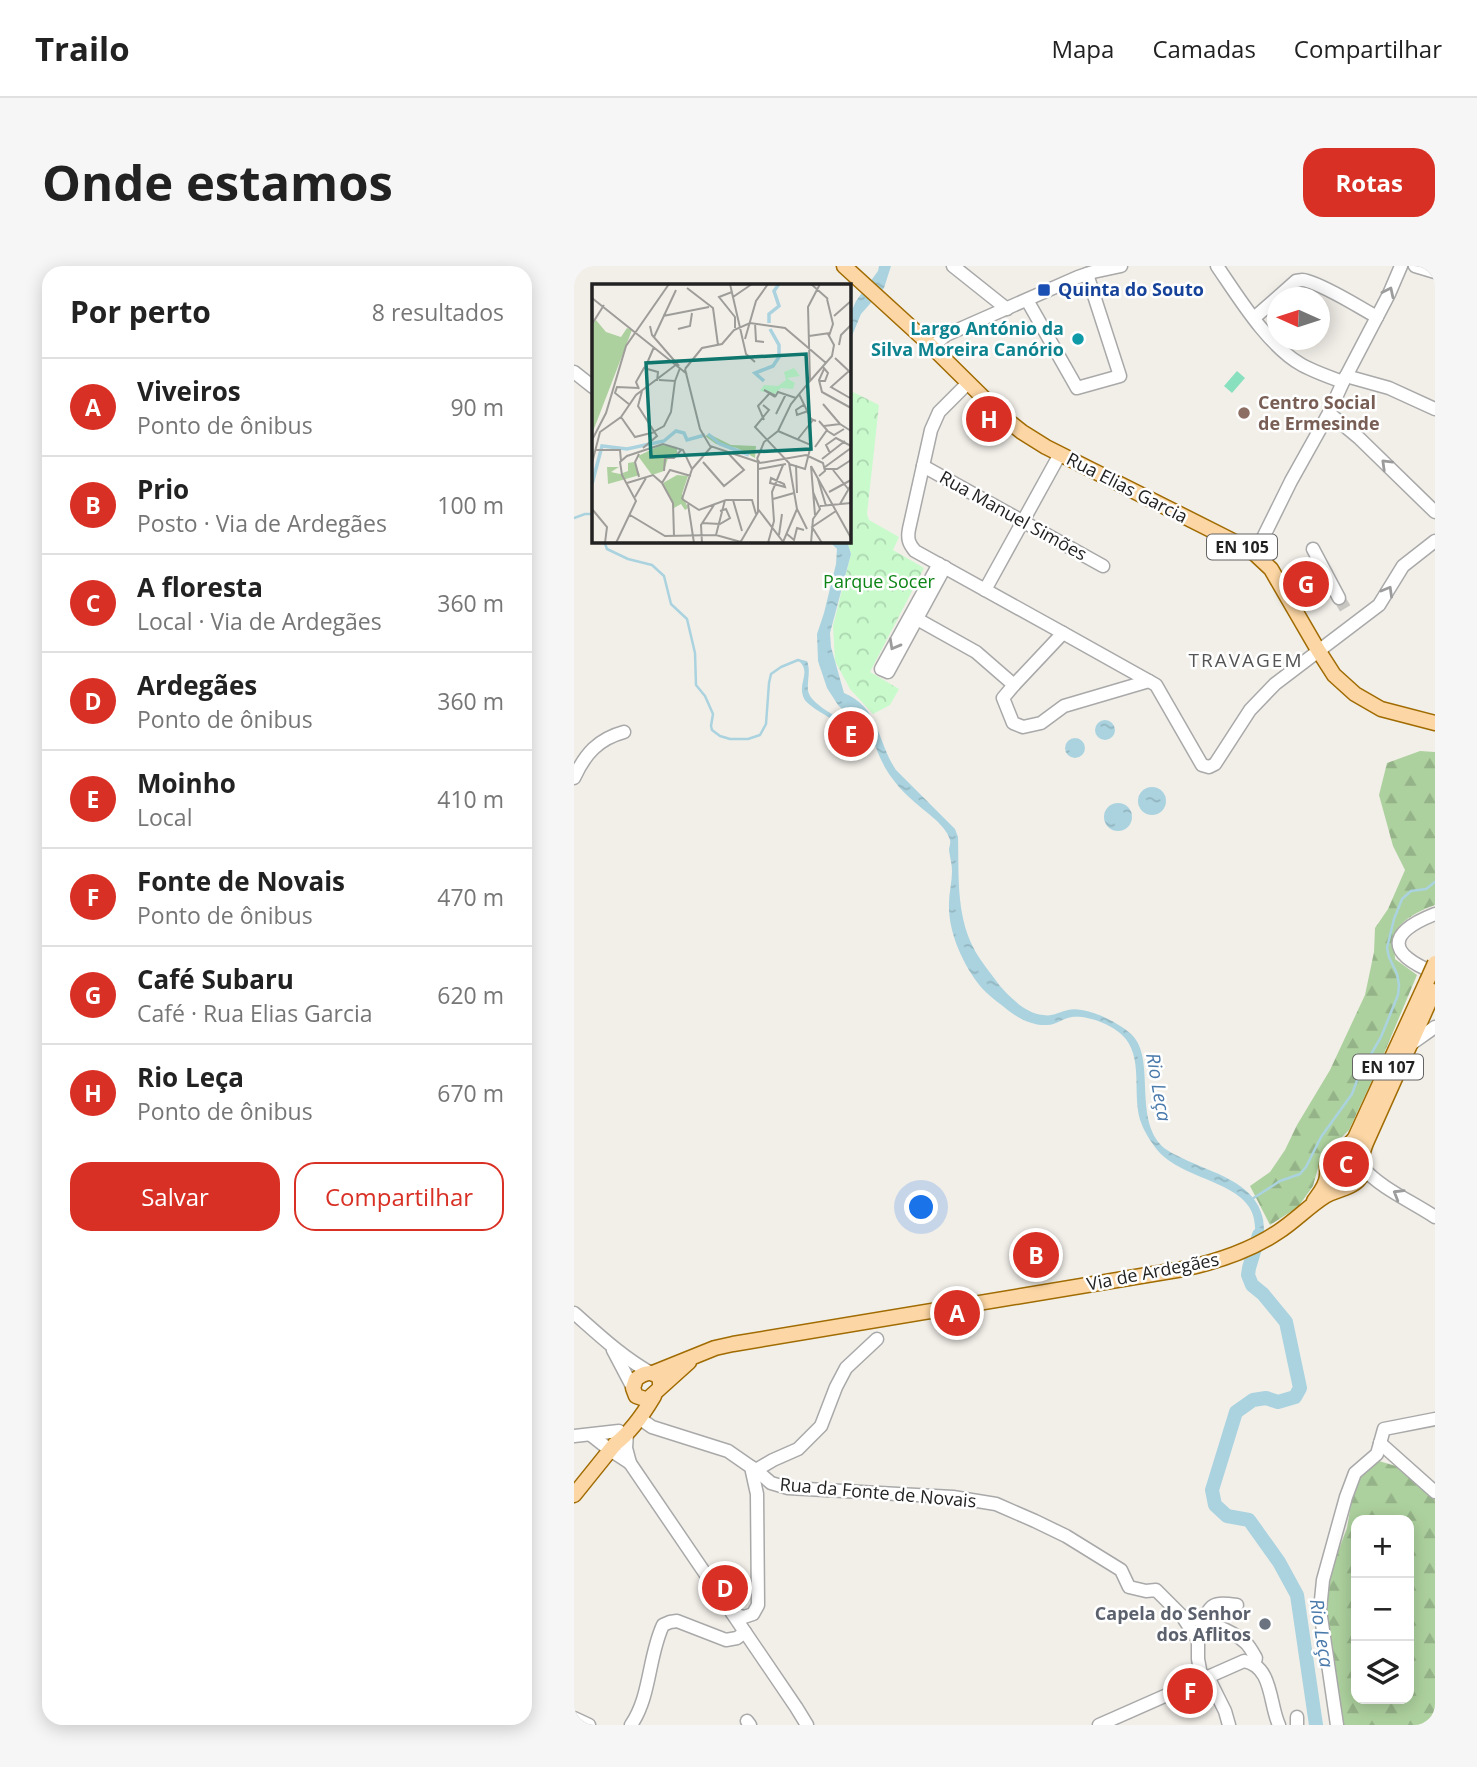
<!DOCTYPE html>
<html lang="pt">
<head>
<meta charset="utf-8">
<style>
	body { margin:0; font-family:"Open Sans",sans-serif; background:#f6f6f6; color:#222 }
	.controls { position:absolute; right:21px; bottom:21px; display:grid; overflow:hidden; border-radius:14px; box-shadow:0 4px 18px #0003 }
	.controls button { width:63px; height:63px; display:grid; place-items:center; padding:0; border:0; border-bottom:2px solid #e0e0e0; background:#fff; color:#222; font:35px sans-serif }
	.compass { position:absolute; left:693px; top:21px; width:63px; height:63px; border-radius:50%; background:#fff; box-shadow:0 4px 18px #0003; rotate:273deg }
	.you { position:absolute; left:348px; top:942px; width:24px; height:24px; margin:-18px; border:5px solid #fff; border-radius:50%; background:#1a73e8; box-shadow:0 0 0 10px #1a73e833 }
	.badge { display:grid; place-items:center; width:46px; height:46px; border-radius:50%; background:#d93025; color:#fff; font-size:23px; font-weight:700 }
	.pin { position:absolute; translate:-50% -50%; border:4px solid #fff; box-shadow:0 2px 7px #0006 }
	.list { margin:0; padding:0; list-style:none }
	h2 { display:flex; justify-content:space-between; align-items:center; height:91px; margin:0; padding:0 28px; font-size:30px }
	h2 small { font-size:23px; font-weight:400; color:#767676 }
	.list li { display:grid; grid-template-columns:46px 1fr auto; gap:21px; align-items:center; box-sizing:border-box; height:98px; padding:0 28px; border-top:2px solid #e0e0e0 }
	.list b { display:block; font-size:26px; white-space:nowrap }
	.list p { margin:0; font-size:23px; white-space:nowrap; color:#767676 }
	.list em { font-size:23px; font-style:normal; color:#767676 }
	.actions { display:flex; gap:14px; padding:21px 28px }
	.actions a { flex:1; padding:16px 0; border:2px solid #d93025; border-radius:21px; text-align:center; font-size:24px; color:#d93025 }
	.actions .main { background:#d93025; color:#fff }
	.icon { flex:none; width:38px; height:38px; fill:none; stroke:currentColor; stroke-width:2; stroke-linecap:round; stroke-linejoin:round }
	.map { position:relative; flex:none; width:861px; height:1459px; overflow:hidden; border-radius:21px }
	header { display:flex; align-items:center; gap:42px; box-sizing:border-box; height:98px; padding:0 35px; background:#fff; border-bottom:2px solid #e0e0e0 }
	header strong { font-size:33px }
	nav { display:flex; gap:38px; margin-inline-start:auto; font-size:24px }
	.intro { display:flex; align-items:center; justify-content:space-between; box-sizing:border-box; height:168px; padding:0 42px }
	h1 { margin:0; font-size:49px }
	.button { padding:18px 32px; border-radius:21px; background:#d93025; color:#fff; font-size:24px; font-weight:700 }
	main { display:flex; gap:42px; padding:0 42px }
	aside { flex:1; background:#fff; border-radius:21px; box-shadow:0 4px 18px #0003 }
	.map>svg:first-child { display:block }
	.grass { fill:url(#grass-dots) }
	.forest { fill:url(#forest-firs); fill-rule:evenodd }
	.park { fill:url(#park-crowns) }
	.pitch { fill:#88e0be }
	.water { fill:url(#water-ripples) }
	.lines { fill:none; stroke-linecap:round; stroke-linejoin:round }
	.stream { stroke:#aad3df; stroke-width:2.5 }
	.river { stroke:#aad3df; stroke-width:14 }
	.minor-tunnel { stroke:#c8c6c1; stroke-width:12; stroke-dasharray:12 6; stroke-linecap:butt }
	.minor-casing { stroke:#a9a9a9; stroke-width:15 }
	.major-casing { stroke:#a06b00; stroke-width:17 }
	.minor { stroke:#fff; stroke-width:12 }
	.major { stroke:#fcd6a4; stroke-width:14 }
	.major-bridge-casing { stroke:#a06b00; stroke-width:17; stroke-linecap:butt }
	.major-bridge { stroke:#fcd6a4; stroke-width:14 }
	.oneway { stroke:#9c9c9c }
	.transit-dot { fill:#1a4fb4; stroke:#fff; stroke-width:2.5 }
	.culture-dot { fill:#0f9aa8; stroke:#fff; stroke-width:2.5 }
	.education-dot { fill:#8d6e63; stroke:#fff; stroke-width:2.5 }
	.worship-dot { fill:#6b7280; stroke:#fff; stroke-width:2.5 }
	.labels { text-anchor:middle; stroke-width:5; stroke-linejoin:round; paint-order:stroke }
	.shield { fill:#fff; stroke:#646464; stroke-width:2 }
	.shield-label { font-size:16px; font-weight:bold; fill:#222 }
	.transit-label { font-size:18px; font-weight:bold; fill:#164399; stroke:#fff; text-anchor:start }
	.culture-label { font-size:18px; font-weight:bold; fill:#0d838f; stroke:#fff; text-anchor:end }
	.education-label { font-size:18px; font-weight:bold; fill:#785e54; stroke:#fff; text-anchor:start }
	.street-label { font-size:18px; fill:#222; stroke:#fff }
	.park-label { font-size:18px; fill:#0c8416; stroke:#fff }
	.worship-label { font-size:18px; font-weight:bold; fill:#5b616d; stroke:#fff; text-anchor:end }
	.neighbourhood-label { font-size:19px; letter-spacing:2px; fill:#555; stroke:#fff }
	.water-label { font-size:19px; font-style:italic; fill:#4a7aab; stroke:#fff }
	.inset-river { fill:none; stroke:#aad3df; stroke-width:3.5 }
	.inset-road { fill:none; stroke:#9f9d99; stroke-width:2 }
	.view { fill:#0f766e; fill-opacity:0.15; stroke:#0f766e; stroke-width:3.5 }
	.inset-edge { fill:none; stroke:#222; stroke-width:3.5 }
</style>
</head>
<body>
<header>
<strong>Trailo</strong>
<nav><a>Mapa</a><a>Camadas</a><a>Compartilhar</a></nav>
</header>
<div class="intro"><h1>Onde estamos</h1><a class="button">Rotas</a></div>
<main>
<aside>
<h2>Por perto<small>8 resultados</small></h2>
<ul class="list">
<li><span class="badge">A</span><div><b>Viveiros</b><p>Ponto de ônibus</p></div><em>90 m</em></li>
<li><span class="badge">B</span><div><b>Prio</b><p>Posto · Via de Ardegães</p></div><em>100 m</em></li>
<li><span class="badge">C</span><div><b>A floresta</b><p>Local · Via de Ardegães</p></div><em>360 m</em></li>
<li><span class="badge">D</span><div><b>Ardegães</b><p>Ponto de ônibus</p></div><em>360 m</em></li>
<li><span class="badge">E</span><div><b>Moinho</b><p>Local</p></div><em>410 m</em></li>
<li><span class="badge">F</span><div><b>Fonte de Novais</b><p>Ponto de ônibus</p></div><em>470 m</em></li>
<li><span class="badge">G</span><div><b>Café Subaru</b><p>Café · Rua Elias Garcia</p></div><em>620 m</em></li>
<li><span class="badge">H</span><div><b>Rio Leça</b><p>Ponto de ônibus</p></div><em>670 m</em></li>
</ul>
<div class="actions"><a class="main">Salvar</a><a>Compartilhar</a></div>
</aside>
<div class="map">
<svg width="861" height="1459" viewBox="0 0 861 1459">
	<defs>
		<pattern id="grass-dots" width="8" height="8" patternUnits="userSpaceOnUse" patternTransform="scale(1.75)"><rect width="8" height="8" fill="#cdebb0"/><path d="M2 2h.1M6 6h.1" fill="none" stroke="#b0c997" stroke-width="1.8" stroke-linecap="round"/></pattern>
		<pattern id="forest-firs" width="22" height="20" patternUnits="userSpaceOnUse" patternTransform="scale(1.75)"><rect width="22" height="20" fill="#add19e"/><path d="M5 1l3.5 6h-7zM16 11l3.5 6h-7z" fill="#95b388"/></pattern>
		<pattern id="park-crowns" width="20" height="18" patternUnits="userSpaceOnUse" patternTransform="scale(1.75)"><rect width="20" height="18" fill="#c8facc"/><path d="M2 6a3 3 0 1 1 6 0M12 15a3 3 0 1 1 6 0" fill="none" stroke="#acd6af"/></pattern>
		<pattern id="water-ripples" width="26" height="14" patternUnits="userSpaceOnUse" patternTransform="scale(1.75)"><rect width="26" height="14" fill="#aad3df"/><path d="M2 4q2-2 4 0t4 0M15 11q2-2 4 0t4 0" fill="none" stroke="#92b5bf"/></pattern>
	</defs>
	<rect width="100%" height="100%" fill="#f2efe9"/>
	<circle class="grass" cx="770" cy="902" r="12"/>
	<g class="forest">
		<path d="M846,485L861,486V639C847,644 825,654 820,670C819,677 821,686 821,693L843,709L806,797L775,864L752,887L744,902L739,920L724,941L696,959L676,920L696,906L711,884L723,859L756,804L791,729L800,686L801,662L814,643L831,604L819,580L805,529L813,497Z"/>
		<path d="M805,1195L825,1201L861,1231V1459H768L765,1424L757,1411L746,1351L740,1337L745,1308L760,1296L773,1262L777,1238L782,1219L793,1200ZM782,1254H835V1433H782Z"/>
	</g>
	<path class="park" d="M275,124L305,139L293,248L295,254L325,271L319,284L350,302L296,406L325,423L316,439L299,448L276,423L261,395L259,360L277,288L273,275H275Z"/>
	<path class="pitch" d="M663,105L671,112L658,127L650,120Z"/>
	<g class="water">
		<path d="M305,0H317L310,22L287,48L275,77V51L282,35L304,5Z"/>
		<path d="M255,275H273L277,288L256,367L257,381L270,427C306,442 303,476 322,504L381,563L384,571C385,608 382,647 399,681C406,695 417,707 426,720C437,732 451,747 469,749C478,751 485,746 494,744C512,740 544,756 557,768C582,791 560,848 586,878C591,884 600,888 608,892C637,907 681,915 689,953C690,960 690,967 691,974L678,980C698,915 616,920 585,886C579,879 571,867 568,859C556,831 572,790 547,768C536,758 513,749 498,751C489,752 482,759 473,759C457,760 442,751 430,741C421,734 409,725 403,716C387,694 374,664 375,637C375,627 378,616 378,605C378,598 376,592 375,584C375,581 377,577 376,574C372,558 347,543 336,532C329,526 323,519 318,512C303,493 299,467 286,446L284,459L274,465H271C261,451 232,442 229,430C224,416 238,406 224,394L233,395C237,405 233,414 234,424C235,437 261,449 272,457L276,456L277,452L264,439L253,422L244,395L243,368L250,347L262,298L263,283Z"/>
		<circle cx="531" cy="464" r="10"/>
		<circle cx="501" cy="482" r="10"/>
		<circle cx="578" cy="535" r="14"/>
		<circle cx="544" cy="551" r="14"/>
	</g>
	<g class="lines">
		<g class="stream">
			<path d="M0,252L11,248H19"/>
			<path d="M30,275L33,283L54,293L78,299L90,310L97,338L113,353L121,387L122,419L131,430L139,448L137,460L138,464L146,470L156,473H174L186,469L192,458L195,417L197,408L207,401L224,394L230,396"/>
			<path d="M678,933L706,915L726,908L732,901L747,871L778,828L785,809L807,771L824,729L825,719L823,708L815,691L813,682L820,653L828,633L837,625L852,623L861,616"/>
		</g>
		<path class="river" d="M685,969L675,1002L674,1009L678,1019L689,1028L712,1056L726,1122L721,1131L704,1136L692,1132L679,1134L662,1146L638,1224L641,1239L653,1250L675,1254L705,1296L723,1329L742,1459"/>
		<path class="minor-tunnel" d="M765,332L774,347"/>
		<g class="minor-casing">
			<g id="minor">
				<path d="M379,0L433,43"/>
				<path d="M643,0C665,32 694,80 728,99C741,106 755,111 769,116"/>
				<path d="M841,0L861,6"/>
				<path d="M453,34L503,122L546,110L513,8"/>
				<path d="M680,52L722,15C728,14 728,13 733,15C754,21 783,40 803,51"/>
				<path d="M358,81L372,69L504,11L519,6L547,0"/>
				<path d="M0,106L19,121"/>
				<path d="M772,110L815,122L861,143"/>
				<path d="M394,117L365,146L357,164L335,263C333,273 335,278 341,285L489,367"/>
				<path d="M755,147L785,172L861,246"/>
				<path d="M349,200L529,300"/>
				<path d="M739,283L765,332"/>
				<path d="M681,288L717,215L755,147L769,116L815,28L827,0"/>
				<path d="M365,298L307,403L314,406L371,301"/>
				<path d="M411,324L486,188"/>
				<path d="M343,353L402,386L440,419L429,432L439,457L449,461L467,457L490,440L575,415"/>
				<path d="M440,419L489,367L582,419L628,499L635,501L641,498L676,444L701,418L805,339L829,300L861,275"/>
				<path d="M0,512C11,488 24,473 50,466"/>
				<path d="M861,648C812,667 813,688 861,707"/>
				<path d="M837,778L861,761"/>
				<path d="M789,902C808,923 837,935 861,951"/>
				<path d="M0,1047C24,1068 47,1090 75,1106"/>
				<path d="M39,1084L59,1122"/>
				<path d="M65,1152L78,1161L154,1185L177,1201L183,1228L184,1339L179,1348L170,1351L159,1348"/>
				<path d="M53,1167L52,1182L56,1197L222,1441L233,1459"/>
				<path d="M17,1169L36,1184L56,1197"/>
				<path d="M0,1170L45,1165"/>
				<path d="M806,1177L861,1226"/>
				<path d="M177,1201L182,1204L197,1217L214,1222L379,1231L422,1238L461,1255L492,1270L547,1304L555,1321L572,1325L582,1324L608,1350L624,1374V1393L628,1414"/>
				<path d="M182,1204L199,1194L224,1183L247,1160L262,1121L272,1102L303,1073"/>
				<path d="M608,1350C629,1355 656,1362 672,1377C676,1381 679,1387 682,1392L680,1398"/>
				<path d="M628,1360C636,1337 639,1336 663,1339"/>
				<path d="M634,1411L651,1445L655,1459"/>
				<path d="M723,1451V1459"/>
				<path d="M0,1452L15,1459"/>
				<path d="M173,1455L176,1459"/>
				<path d="M57,1459C77,1430 74,1391 89,1359L96,1356L103,1355L152,1374L163,1372L171,1366"/>
				<path d="M525,1459L670,1395C699,1400 695,1438 705,1459"/>
				<path d="M763,1459L746,1344L749,1314L772,1231L781,1207L803,1188L810,1163L861,1153"/>
			</g>
		</g>
		<g class="major-casing">
			<g id="major">
				<path d="M270,0L352,75L428,150L448,166L472,181L663,277L681,288L697,303L744,384L760,409L781,428L807,443L861,457"/>
				<path d="M740,935C745,928 753,919 753,909C754,903 751,899 755,893C760,883 773,884 781,872L853,715"/>
				<path d="M79,1107L141,1082L159,1078L609,1003C642,996 676,985 704,966C721,955 735,940 751,930C761,924 778,922 785,913C791,907 788,901 788,893C788,888 790,882 792,877L861,723"/>
				<path d="M86,1122V1113C78,1103 70,1107 62,1113L59,1122L62,1130L71,1133L75,1132L115,1096"/>
				<path d="M0,1229L41,1178C57,1166 70,1147 80,1130"/>
			</g>
		</g>
		<use href="#minor" class="minor"/>
		<use href="#major" class="major"/>
		<g class="major-bridge-casing">
			<path id="major-bridge" d="M853,715L861,697"/>
		</g>
		<use href="#major-bridge" class="major-bridge"/>
	</g>
	<defs><path id="oneway-chevron" d="M-2-3.5L2.5 0L-2 3.5" fill="none" stroke-width="1.6" stroke-linecap="round" stroke-linejoin="round" transform="scale(1.75)"/></defs>
	<g class="oneway">
		<use href="#oneway-chevron" transform="translate(815 26) rotate(-64)"/>
		<use href="#oneway-chevron" transform="translate(812 198) rotate(-136)"/>
		<use href="#oneway-chevron" transform="translate(814 325) rotate(-60)"/>
		<use href="#oneway-chevron" transform="translate(320 379) rotate(119)"/>
		<use href="#oneway-chevron" transform="translate(824 928) rotate(-149)"/>
	</g>
	<rect class="transit-dot" x="463" y="17" width="14" height="14" rx="3.5"/>
	<circle class="culture-dot" cx="504" cy="73" r="7"/>
	<circle class="education-dot" cx="670" cy="147" r="7"/>
	<circle class="worship-dot" cx="691" cy="1358" r="7"/>
	<g class="labels">
		<g class="shield">
			<rect x="633" y="268.5" width="70" height="25" rx="5"/>
			<rect x="779" y="788.5" width="70" height="25" rx="5"/>
		</g>
		<g class="shield-label">
			<text x="668" y="287">EN 105</text>
			<text x="814" y="807">EN 107</text>
		</g>
		<g class="transit-label">
			<text x="484" y="30">Quinta do Souto</text>
		</g>
		<g class="culture-label">
			<text x="490" y="69">Largo António da<tspan x="490" dy="21">Silva Moreira Canório</tspan></text>
		</g>
		<g class="education-label">
			<text x="684" y="143">Centro Social<tspan x="684" dy="21">de Ermesinde</tspan></text>
		</g>
		<g class="street-label">
			<text transform="translate(553 222) rotate(27)" y="6">Rua Elias Garcia</text>
			<text transform="translate(439 250) rotate(29)" y="6">Rua Manuel Simões</text>
			<text transform="translate(579 1006) rotate(-11)" y="6">Via de Ardegães</text>
			<text transform="translate(304 1227) rotate(5)" y="6">Rua da Fonte de Novais</text>
		</g>
		<g class="park-label">
			<text x="305" y="322">Parque Socer</text>
		</g>
		<g class="worship-label">
			<text x="677" y="1354">Capela do Senhor<tspan x="677" dy="21">dos Aflitos</tspan></text>
		</g>
		<g class="neighbourhood-label">
			<text x="672" y="401">TRAVAGEM</text>
		</g>
		<g class="water-label">
			<text transform="translate(585 821) rotate(80)" y="7">Rio Leça</text>
			<text transform="translate(748 1367) rotate(81)" y="7">Rio Leça</text>
		</g>
	</g>
	<g transform="translate(18 18)">
		<rect width="259" height="259" fill="#f2efe9"/>
		<path d="M4,36L14,48L29,53L35,44L40,46L0,150V39ZM117,150L139,161L164,162L163,174L145,164L124,160L113,152ZM69,161L85,163V170L76,174L72,187L60,191L46,172ZM42,178L48,191L16,200L15,183H27L19,188L28,190L36,187V179ZM85,191L96,192L90,210L96,224L93,226L89,220L82,224L71,199Z" fill="#add19e"/>
		<path d="M202,84L208,92L195,94L203,99L201,105L189,104L183,110L168,107L172,101L186,102L194,96L192,88Z" fill="#c8facc"/>
		<path class="inset-river" d="M177,39V30L187,22L182,7L187,0M172,97L163,89L181,82L187,73V61L178,45M116,150L128,160L157,171M0,200L10,162L35,165L72,157L84,147L92,149L95,156L113,151"/>
		<path class="inset-road" d="M138,0L154,70L163,78M219,0L236,15M95,4L121,24L126,61M140,8L127,13L143,33V44M141,13L160,0M0,14L95,90M235,15L241,40L237,52M71,32L117,23M242,32L259,17M163,39L164,57L172,58M0,40L12,21M58,42L60,51L87,82M86,45L98,42L100,29M217,52L238,49M62,53L84,6M153,55L164,17L176,0M247,61L249,51L259,41M243,74L259,89M53,84L62,63M93,85L110,64L130,60L142,46L158,39L193,44L234,79M93,85L108,145L118,162L166,178M232,85L227,96L230,108L259,124M257,87L239,103L258,114M67,96L83,97L88,84M218,97L240,72L242,61L236,50M227,97H233L236,89L231,83M47,105L44,98L52,84L66,88L65,97M50,107L46,122L65,152L51,164M207,110L219,135L224,137M183,113L172,106L184,112M183,113L186,108L204,114M213,120L204,126L205,131L216,127M231,120L248,140M38,121L23,109L25,103L47,104M171,121L177,126L163,143L197,179L205,225L215,245M184,130L194,110M29,133L43,153L63,148M172,136L166,122L177,110M232,142L248,140L259,147M234,146L242,151L252,145M63,147L72,142L79,128L83,97M186,147L219,161L213,185L197,180M206,155L221,136M0,156L14,129L34,62L77,0M223,163L235,146L227,137M4,166H28L29,177M238,169L234,161L244,154L259,162M47,170L43,178L47,193M165,175L172,158L186,147L199,120L218,97L216,23L228,0M165,175L168,179L214,171L231,179L233,187L227,192M230,175L253,157M111,178L132,202L152,186L134,167M0,179L8,148L29,133L44,111L85,80M204,181L205,209M219,182L259,254M219,182L223,231M233,183L259,164M100,185L120,162M167,185L194,180M233,185H245L259,176M241,186L257,206M72,187L73,174H82L90,165M179,194L192,200L193,203L178,199ZM226,195L234,222M35,199L61,191L70,199L81,219L82,252M70,199L78,186L99,192M237,208L259,196M43,213L54,194M90,215L107,226L134,216H160L164,230M181,215L202,209M141,216L150,247M96,220L102,259M248,220L259,201M228,222L259,219M0,225L15,243L13,259M166,225L192,259M38,231L73,252L124,251L149,258M110,239L128,240L138,234L134,225L128,227M195,250L202,256L205,244L212,246M124,251L133,216M187,251L190,230M191,258L205,225M24,259L44,217L30,191L28,178L35,172L71,160L91,166L100,185L90,215M110,259L109,241L122,221M148,259L166,228V178M176,259L182,237L180,208L191,181M219,259L221,235L228,225L221,208M230,259L220,243L244,227"/>
		<path class="view" d="M214,70L219,165L59,173L54,79Z"/>
		<rect width="259" height="259" class="inset-edge"/>
	</g>
</svg>
<div class="controls">
<button>+</button>
<button>−</button>
<button><svg class="icon" aria-label="layers" viewBox="0 0 24 24"><path d="M12 4l9 5-9 5-9-5zM3 14l9 5 9-5"/></svg></button>
</div>
<svg class="compass" viewBox="-18 -18 36 36"><path d="M0-13l5 13h-10z" fill="#e53935"/><path d="M0 13l5-13h-10z" fill="#767676"/></svg>
<div class="you"></div>
<div class="pin badge" style="left:383px;top:1047px">A</div>
<div class="pin badge" style="left:462px;top:989px">B</div>
<div class="pin badge" style="left:772px;top:898px">C</div>
<div class="pin badge" style="left:151px;top:1322px">D</div>
<div class="pin badge" style="left:277px;top:468px">E</div>
<div class="pin badge" style="left:616px;top:1425px">F</div>
<div class="pin badge" style="left:732px;top:318px">G</div>
<div class="pin badge" style="left:415px;top:153px">H</div>
</div>
</main>
</body>
</html>
